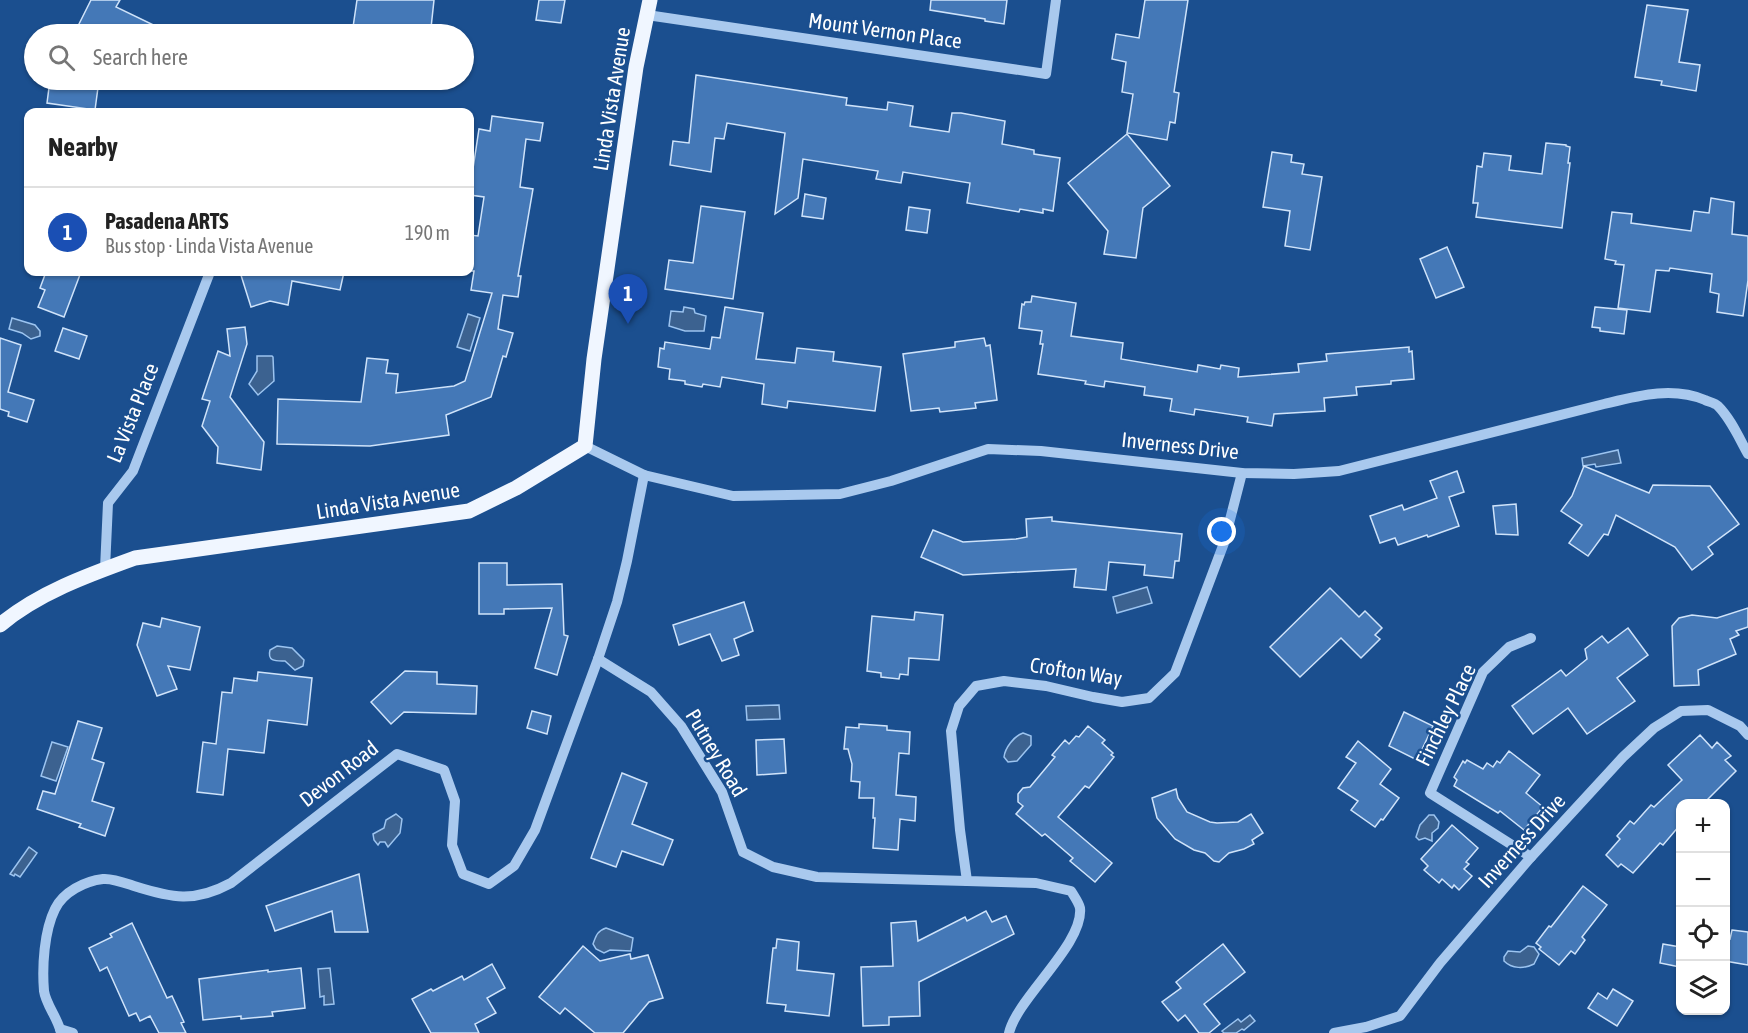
<!DOCTYPE html>
<html lang="en">
<head>
<meta charset="utf-8">
<style>
	body { margin:0; font-family:"Asap Condensed",sans-serif; background:#f6f6f6; color:#222 }
	.controls { position:absolute; right:18px; bottom:18px; display:grid; overflow:hidden; border-radius:12px; box-shadow:0 2px 4px #0004 }
	.controls button { width:54px; height:54px; display:grid; place-items:center; padding:0; border:0; border-bottom:2px solid #e0e0e0; background:#fff; color:#222; font:30px sans-serif }
	.you { position:absolute; left:1222px; top:532px; width:21px; height:21px; margin:-15px; border:4px solid #fff; border-radius:50%; background:#1a73e8; box-shadow:0 0 0 9px #1a73e833 }
	.badge { display:grid; place-items:center; width:39px; height:39px; border-radius:50%; background:#111827; color:#fff; font-size:20px; font-weight:700 }
	.pin { position:absolute; translate:-50% -50px; filter:drop-shadow(0 2px 3px #0008) }
	.pin::after { content:''; position:absolute; top:32px; width:21px; height:18px; background:inherit; clip-path:polygon(0 0,100% 0,50% 100%) }
	.list { margin:0; padding:0; list-style:none }
	h2 { display:flex; justify-content:space-between; align-items:center; height:78px; margin:0; padding:0 24px; font-size:26px }
	h2 small { font-size:20px; font-weight:400; color:#767676 }
	.list li { display:grid; grid-template-columns:39px 1fr auto; gap:18px; align-items:center; box-sizing:border-box; height:90px; padding:0 24px; border-top:2px solid #e0e0e0 }
	.list b { display:block; font-size:22px; white-space:nowrap }
	.list p { margin:0; font-size:20px; white-space:nowrap; color:#767676 }
	.list em { font-size:20px; font-style:normal; color:#767676 }
	.icon { flex:none; width:33px; height:33px; fill:none; stroke:currentColor; stroke-width:2; stroke-linecap:round; stroke-linejoin:round }
	.map { position:relative; flex:none; width:1748px; height:1033px; overflow:hidden }
	.search { position:absolute; background:#fff; box-shadow:0 2px 4px #0004; left:24px; top:24px; width:450px; height:66px; display:flex; align-items:center; gap:15px; box-sizing:border-box; padding:0 21px; border-radius:33px; color:#767676; font-size:22px }
	.panel { position:absolute; background:#fff; box-shadow:0 2px 4px #0004; left:24px; top:108px; width:450px; height:168px; border-radius:12px }
	.map>svg:first-child { display:block }
	.water { fill:#3c6290; stroke:#9cc4f0; stroke-width:1.5 }
	.building { fill:#4478b7; stroke:#cfe3fa; stroke-width:1.5 }
	.lines { fill:none; stroke-linecap:round; stroke-linejoin:round }
	.minor { stroke:#a9c9ee; stroke-width:10 }
	.major { stroke:#f0f6ff; stroke-width:15 }
	.labels { text-anchor:middle; stroke-width:5; stroke-linejoin:round; paint-order:stroke }
	.street-label { font-size:21px; fill:#fff; stroke:#1b4f8f }
</style>
</head>
<body>
<div class="map">
<svg width="1748" height="1033" viewBox="0 0 1748 1033">
	<rect width="100%" height="100%" fill="#1b4f8f"/>
	<g class="water">
		<path d="M684,307L694,309L695,313L706,316L704,331H685L669,326L671,311L683,312Z"/>
		<path d="M468,314L480,318L470,351L457,347Z"/>
		<path d="M12,318L35,325L40,331V336L31,339L22,333L9,329Z"/>
		<path d="M257,356H272L273,357L274,381L258,395L249,384L257,371Z"/>
		<path d="M1618,450L1621,463L1596,467L1595,464L1583,466L1582,458Z"/>
		<path d="M1147,587L1152,603L1117,613L1113,597Z"/>
		<path d="M277,646L292,648L304,660L303,666L295,670L285,661C276,661 267,662 270,650Z"/>
		<path d="M779,705L780,719L747,720L746,706Z"/>
		<path d="M1023,733L1031,736V745L1017,761L1008,762L1004,757C1005,748 1014,736 1023,733Z"/>
		<path d="M52,742L68,747L56,781L41,776Z"/>
		<path d="M396,814L402,819L400,833L388,847L385,842H380L378,845L374,840L373,834L384,828L386,820Z"/>
		<path d="M1429,815H1434L1439,822L1438,828L1432,833V841L1425,838L1419,840L1416,837L1420,825Z"/>
		<path d="M29,847L37,853L20,877L15,874L14,876L10,874Z"/>
		<path d="M606,928L633,938L631,951L610,950L604,953L596,949L593,944C596,936 597,931 606,928Z"/>
		<path d="M1528,946L1534,947L1539,954L1534,964C1524,969 1512,969 1504,961V957L1508,951L1520,952Z"/>
		<path d="M330,968L334,1004L324,1005V996L320,997L318,969Z"/>
		<path d="M1250,1015L1255,1021L1244,1030L1242,1029L1236,1033H1224L1222,1031L1238,1019L1241,1022Z"/>
	</g>
	<g class="building">
		<path d="M91,0H120L116,7L172,34H74Z"/>
		<path d="M357,0H434L431,28L417,26L416,34H352Z"/>
		<path d="M539,0H565L561,23L536,20Z"/>
		<path d="M931,0H1007L1004,24L985,21V19L930,10Z"/>
		<path d="M1145,0H1188L1174,92L1179,93L1175,123L1170,122L1167,140L1127,133L1133,94L1122,92L1126,62L1112,59L1116,34L1139,38Z"/>
		<path d="M1647,5L1688,10L1679,62L1700,65L1696,91L1661,85L1662,81L1635,77Z"/>
		<path d="M696,75L847,98L846,105L887,110L888,102L913,106L910,126L949,132L952,113H961L1005,121L1002,144L1034,150V154L1060,158L1053,211L1043,209V213L1020,209L1019,212L967,203L970,183L903,172L901,183L876,179L878,171L803,159L798,198L775,214L785,133L727,123L724,139L715,138L711,172L670,165L673,141L689,143Z"/>
		<path d="M50,80L71,84L72,80H99L95,110L47,103Z"/>
		<path d="M492,116L543,123L540,141L526,139L520,187L533,189L518,276H521L518,297L503,295L498,329L513,333L506,357L503,356L491,397L446,415L449,435L370,446L277,444L278,399L361,402L367,358L388,360L386,373L398,374L396,393L454,386L465,381L492,293L471,290L474,271H470V235L478,236L484,197L470,195V175H472L479,129L490,131Z"/>
		<path d="M1127,134L1170,186L1143,208L1136,258L1104,254L1108,231L1068,183Z"/>
		<path d="M1546,143L1566,145V146L1570,147L1568,163H1570L1562,228L1476,217L1478,203H1473L1477,166L1482,167L1484,153L1511,156L1509,170L1542,174Z"/>
		<path d="M1272,152L1292,155L1291,162L1304,164L1302,174L1322,177L1310,250L1285,246L1290,211L1263,207Z"/>
		<path d="M805,194L826,198L823,219L802,216Z"/>
		<path d="M1711,198L1734,202L1732,234L1748,236V280L1743,316L1717,312L1719,294L1710,292L1712,274L1670,268L1669,271L1656,270L1650,312L1618,308L1624,265L1615,264L1616,261L1605,259L1612,212L1632,214L1631,223L1691,231L1694,211L1709,213Z"/>
		<path d="M701,206L745,212L733,299L665,289L669,260L693,263Z"/>
		<path d="M909,207L930,210L927,233L906,230Z"/>
		<path d="M1447,247L1464,287L1436,298L1420,259Z"/>
		<path d="M46,272H81L64,317L38,307L45,290L40,288Z"/>
		<path d="M240,272H344L340,290L292,281L288,305L270,301L251,307Z"/>
		<path d="M1032,296L1076,303L1071,336L1123,343L1121,359L1197,372L1198,365L1220,369L1221,365L1239,368L1238,377L1299,372L1298,364L1327,361L1326,354L1409,347V352L1412,351L1414,379L1391,381V384L1356,387L1357,395L1324,398L1325,411L1274,414L1272,426L1247,422L1248,417L1195,409L1194,415L1170,411L1172,399L1144,395L1145,387L1105,381L1104,387L1085,384L1086,381L1038,374L1043,344H1040L1042,331L1019,328L1022,304L1024,305L1025,302H1031Z"/>
		<path d="M725,307L763,313L756,359L795,363L797,348L834,352L833,361L881,367L875,411L788,401L787,408L762,404L764,384L722,377L720,387L703,384L702,387L685,384V381L669,379L670,369L658,367L660,348L664,349L665,342L710,349L712,337L720,338Z"/>
		<path d="M1595,307L1627,310L1624,334L1600,331V328L1592,327Z"/>
		<path d="M245,327L247,344L230,397L264,442L261,470L217,463L218,447L202,426L210,401L202,399L218,351L230,356L227,329Z"/>
		<path d="M63,328L87,336L79,359L55,351Z"/>
		<path d="M0,338L21,345L8,392L34,400L27,422L8,416L9,412L0,409Z"/>
		<path d="M984,338L986,346L990,345L997,400L975,403L976,408L940,412L939,408L911,411L903,354L955,347V342Z"/>
		<path d="M1584,466L1649,493L1653,485L1710,486L1739,524L1708,547L1713,554L1692,570L1675,547L1616,515L1608,535L1604,534L1588,556L1569,543L1582,525L1561,511L1572,496Z"/>
		<path d="M1457,471L1464,492L1449,497L1459,526L1428,537L1427,535L1398,545L1395,538L1380,543L1370,516L1402,505L1404,510L1437,498L1430,481Z"/>
		<path d="M1516,504L1518,535L1496,534L1493,506Z"/>
		<path d="M1052,517V521L1182,534L1179,561H1175L1173,578L1144,575L1145,565L1109,562L1106,590L1074,587L1076,569L963,575L921,557L933,530L963,542L1016,539L1027,537L1026,519Z"/>
		<path d="M479,563H507V585L562,584L564,635L568,636L557,675L535,668L552,608L504,609V614H479Z"/>
		<path d="M1330,588L1359,617L1365,611L1382,628L1375,635L1380,639L1361,658L1341,638L1300,677L1270,647Z"/>
		<path d="M744,602L753,631L734,639L739,655L722,661L710,634L679,645L673,625Z"/>
		<path d="M1748,608V627L1736,631L1739,635L1730,639L1736,654L1698,670L1699,685L1674,686L1672,626L1679,618L1692,615L1717,618Z"/>
		<path d="M915,612L943,615L939,660L909,658L908,675L900,674L899,679L881,677V673L867,671L872,616L914,620Z"/>
		<path d="M162,618L200,627L190,670L168,666L177,689L157,696L137,645L143,623L160,627Z"/>
		<path d="M1628,628L1648,655L1617,678L1635,701L1587,734L1568,708L1533,734L1512,706L1561,670L1566,676L1587,659L1585,649L1602,636L1608,643Z"/>
		<path d="M405,671L437,672V684L477,686L476,714L404,712L391,724L371,702Z"/>
		<path d="M258,672L312,678L307,725L268,720L264,753L228,749L223,795L197,792L203,742L216,744L222,692L232,693L234,678L257,681Z"/>
		<path d="M532,711L551,716L547,734L527,728Z"/>
		<path d="M1404,712L1433,726L1417,760L1389,746Z"/>
		<path d="M78,721L102,728L92,759L104,763L92,801L114,808L105,836L79,827L81,824L37,809L43,791L55,794Z"/>
		<path d="M859,724L887,726V730L910,732L909,754L899,753L896,795L916,797L915,821L900,819L898,850L873,848L875,818H873L874,798H859L860,782L851,781L852,764L848,749H844L846,727L859,728Z"/>
		<path d="M1088,726L1105,740L1102,743L1113,753L1111,755L1114,757L1089,788L1085,786L1058,817L1112,863L1095,882L1070,861L1073,858L1045,834L1042,836L1016,814L1023,806L1018,802V794L1023,788L1030,787L1055,757L1052,755L1065,740L1069,744L1076,736L1079,737Z"/>
		<path d="M1700,735L1712,748L1717,742L1731,756L1725,760L1736,771L1703,804H1680V825L1663,845L1660,843L1633,873L1621,864L1618,867L1606,855L1620,839L1617,836L1630,821L1634,824L1651,805L1654,807L1682,780L1668,765Z"/>
		<path d="M784,739L786,773L757,775L756,740Z"/>
		<path d="M1358,741L1391,769L1380,784L1399,798L1383,820L1381,819L1375,827L1351,810L1358,801L1338,788L1356,763L1346,757Z"/>
		<path d="M1509,751L1540,775L1526,793L1543,807L1524,830L1500,811L1498,813L1454,786L1457,780L1454,777L1463,761L1465,763L1467,760L1483,769L1487,763L1493,767L1497,761L1500,763Z"/>
		<path d="M622,773L647,783L632,824L673,840L663,865L622,851L616,867L591,858Z"/>
		<path d="M1176,789L1178,798L1187,812L1210,822L1217,823L1238,822L1251,814L1263,833L1252,840L1254,844L1244,849L1229,853L1219,862L1214,861L1205,853L1194,850L1175,839L1157,818L1152,798Z"/>
		<path d="M1452,825L1478,848L1466,862L1469,864L1464,869L1472,876L1459,890L1454,885L1452,888L1442,879L1439,883L1424,870L1428,866L1421,859Z"/>
		<path d="M359,874L368,932H335L332,911L275,931L266,906Z"/>
		<path d="M1583,886L1607,905L1582,937L1585,940L1575,954L1571,951L1559,965L1539,949L1541,947L1536,943L1549,926L1551,927Z"/>
		<path d="M986,911L992,922L1006,916L1014,934L919,982L920,1016L889,1017V1025L863,1026L861,967L893,966L891,923L916,921L918,941L965,917L967,921Z"/>
		<path d="M132,923L167,998L172,996L184,1022L181,1023L186,1033H159L150,1016L140,1021L136,1013L129,1016L107,967L100,971L89,948L112,937L110,934Z"/>
		<path d="M1732,930L1748,932V965L1725,961V938L1730,939Z"/>
		<path d="M777,939L799,942L797,970L834,974L829,1016L785,1011L786,1005L767,1003L773,948H776Z"/>
		<path d="M1223,944L1245,972L1204,1004L1220,1024L1209,1033H1199L1185,1015L1178,1021L1162,1002L1181,988L1176,982Z"/>
		<path d="M1663,944L1680,947V967L1660,963Z"/>
		<path d="M583,946L600,961L630,954L631,959L648,955L663,998L649,1002L623,1033H595L565,1008L560,1014L539,997Z"/>
		<path d="M492,964L505,988L487,998L496,1013L475,1024L479,1033H431L412,999L431,989L433,991L462,976L464,980Z"/>
		<path d="M301,968L305,1008L272,1012L273,1016L241,1019V1016L203,1020L199,979L268,970V972Z"/>
		<path d="M1613,989L1633,1001L1617,1026L1588,1008L1598,993L1607,999Z"/>
	</g>
	<g class="lines">
		<g class="minor">
			<path d="M647,15L1046,74L1056,0"/>
			<path d="M585,446L644,475L733,496L840,494L891,481L988,449L1041,451L1242,473L1294,474L1339,471L1604,404C1637,396 1672,386 1705,400C1709,402 1715,403 1718,406C1731,419 1739,438 1748,454"/>
			<path d="M105,569L108,503L133,471L210,272"/>
			<path d="M1531,638L1509,647L1483,672L1430,793L1531,857"/>
			<path d="M598,659L651,692L681,726L722,792L743,852L773,867L817,877L967,881"/>
			<path d="M60,1029L73,1033"/>
			<path d="M61,1033C58,1018 46,1005 44,991C42,967 44,931 55,909C63,892 85,881 103,879C112,878 125,883 134,886C172,898 194,903 231,883L397,754L444,770L455,801L452,845L463,874L489,884L514,866L535,830L598,659L617,602L627,561L644,475"/>
			<path d="M1009,1033C1017,998 1084,944 1080,908C1079,903 1074,896 1071,891L1036,883L967,881L960,830L951,731L959,706L976,686L1004,681L1046,686L1093,697L1122,702L1149,698L1175,673L1224,543L1242,473"/>
			<path d="M1334,1033L1366,1027L1400,1016L1440,963L1531,857L1623,757L1654,728L1681,711L1708,710L1740,726L1748,735"/>
		</g>
		<path class="major" d="M0,625C38,593 88,575 135,558L469,511L516,488L585,446L594,359L636,67L650,0"/>
	</g>
	<g class="labels">
		<g class="street-label">
			<text transform="translate(885 31) rotate(8)" y="7">Mount Vernon Place</text>
			<text transform="translate(612 99) rotate(-81)" y="7">Linda Vista Avenue</text>
			<text transform="translate(133 413) rotate(-68)" y="7">La Vista Place</text>
			<text transform="translate(1180 446) rotate(6)" y="7">Inverness Drive</text>
			<text transform="translate(388 501) rotate(-9)" y="7">Linda Vista Avenue</text>
			<text transform="translate(1076 672) rotate(9)" y="7">Crofton Way</text>
			<text transform="translate(1446 715) rotate(-64)" y="7">Finchley Place</text>
			<text transform="translate(716 753) rotate(59)" y="7">Putney Road</text>
			<text transform="translate(339 774) rotate(-38)" y="7">Devon Road</text>
			<text transform="translate(1522 841) rotate(-48)" y="7">Inverness Drive</text>
		</g>
	</g>
</svg>
<div class="controls">
<button>+</button>
<button>−</button>
<button><svg class="icon" aria-label="locate" viewBox="0 0 24 24"><circle cx="12" cy="12" r="6"/><path d="M12 2v4M12 18v4M2 12h4M18 12h4"/></svg></button>
<button><svg class="icon" aria-label="layers" viewBox="0 0 24 24"><path d="M12 4l9 5-9 5-9-5zM3 14l9 5 9-5"/></svg></button>
</div>
<div class="you"></div>
<div class="pin badge" style="left:628px;top:324px;background:#1a4fb4">1</div>
<div class="search"><svg class="icon" aria-label="search" viewBox="0 0 24 24"><circle cx="10" cy="10" r="6"/><path d="M15 15l6 6"/></svg>Search here</div>
<section class="panel">
<h2>Nearby<small></small></h2>
<ul class="list">
<li><span class="badge" style="background:#1a4fb4">1</span><div><b>Pasadena ARTS</b><p>Bus stop · Linda Vista Avenue</p></div><em>190 m</em></li>
</ul>
</section>
</div>
</body>
</html>
